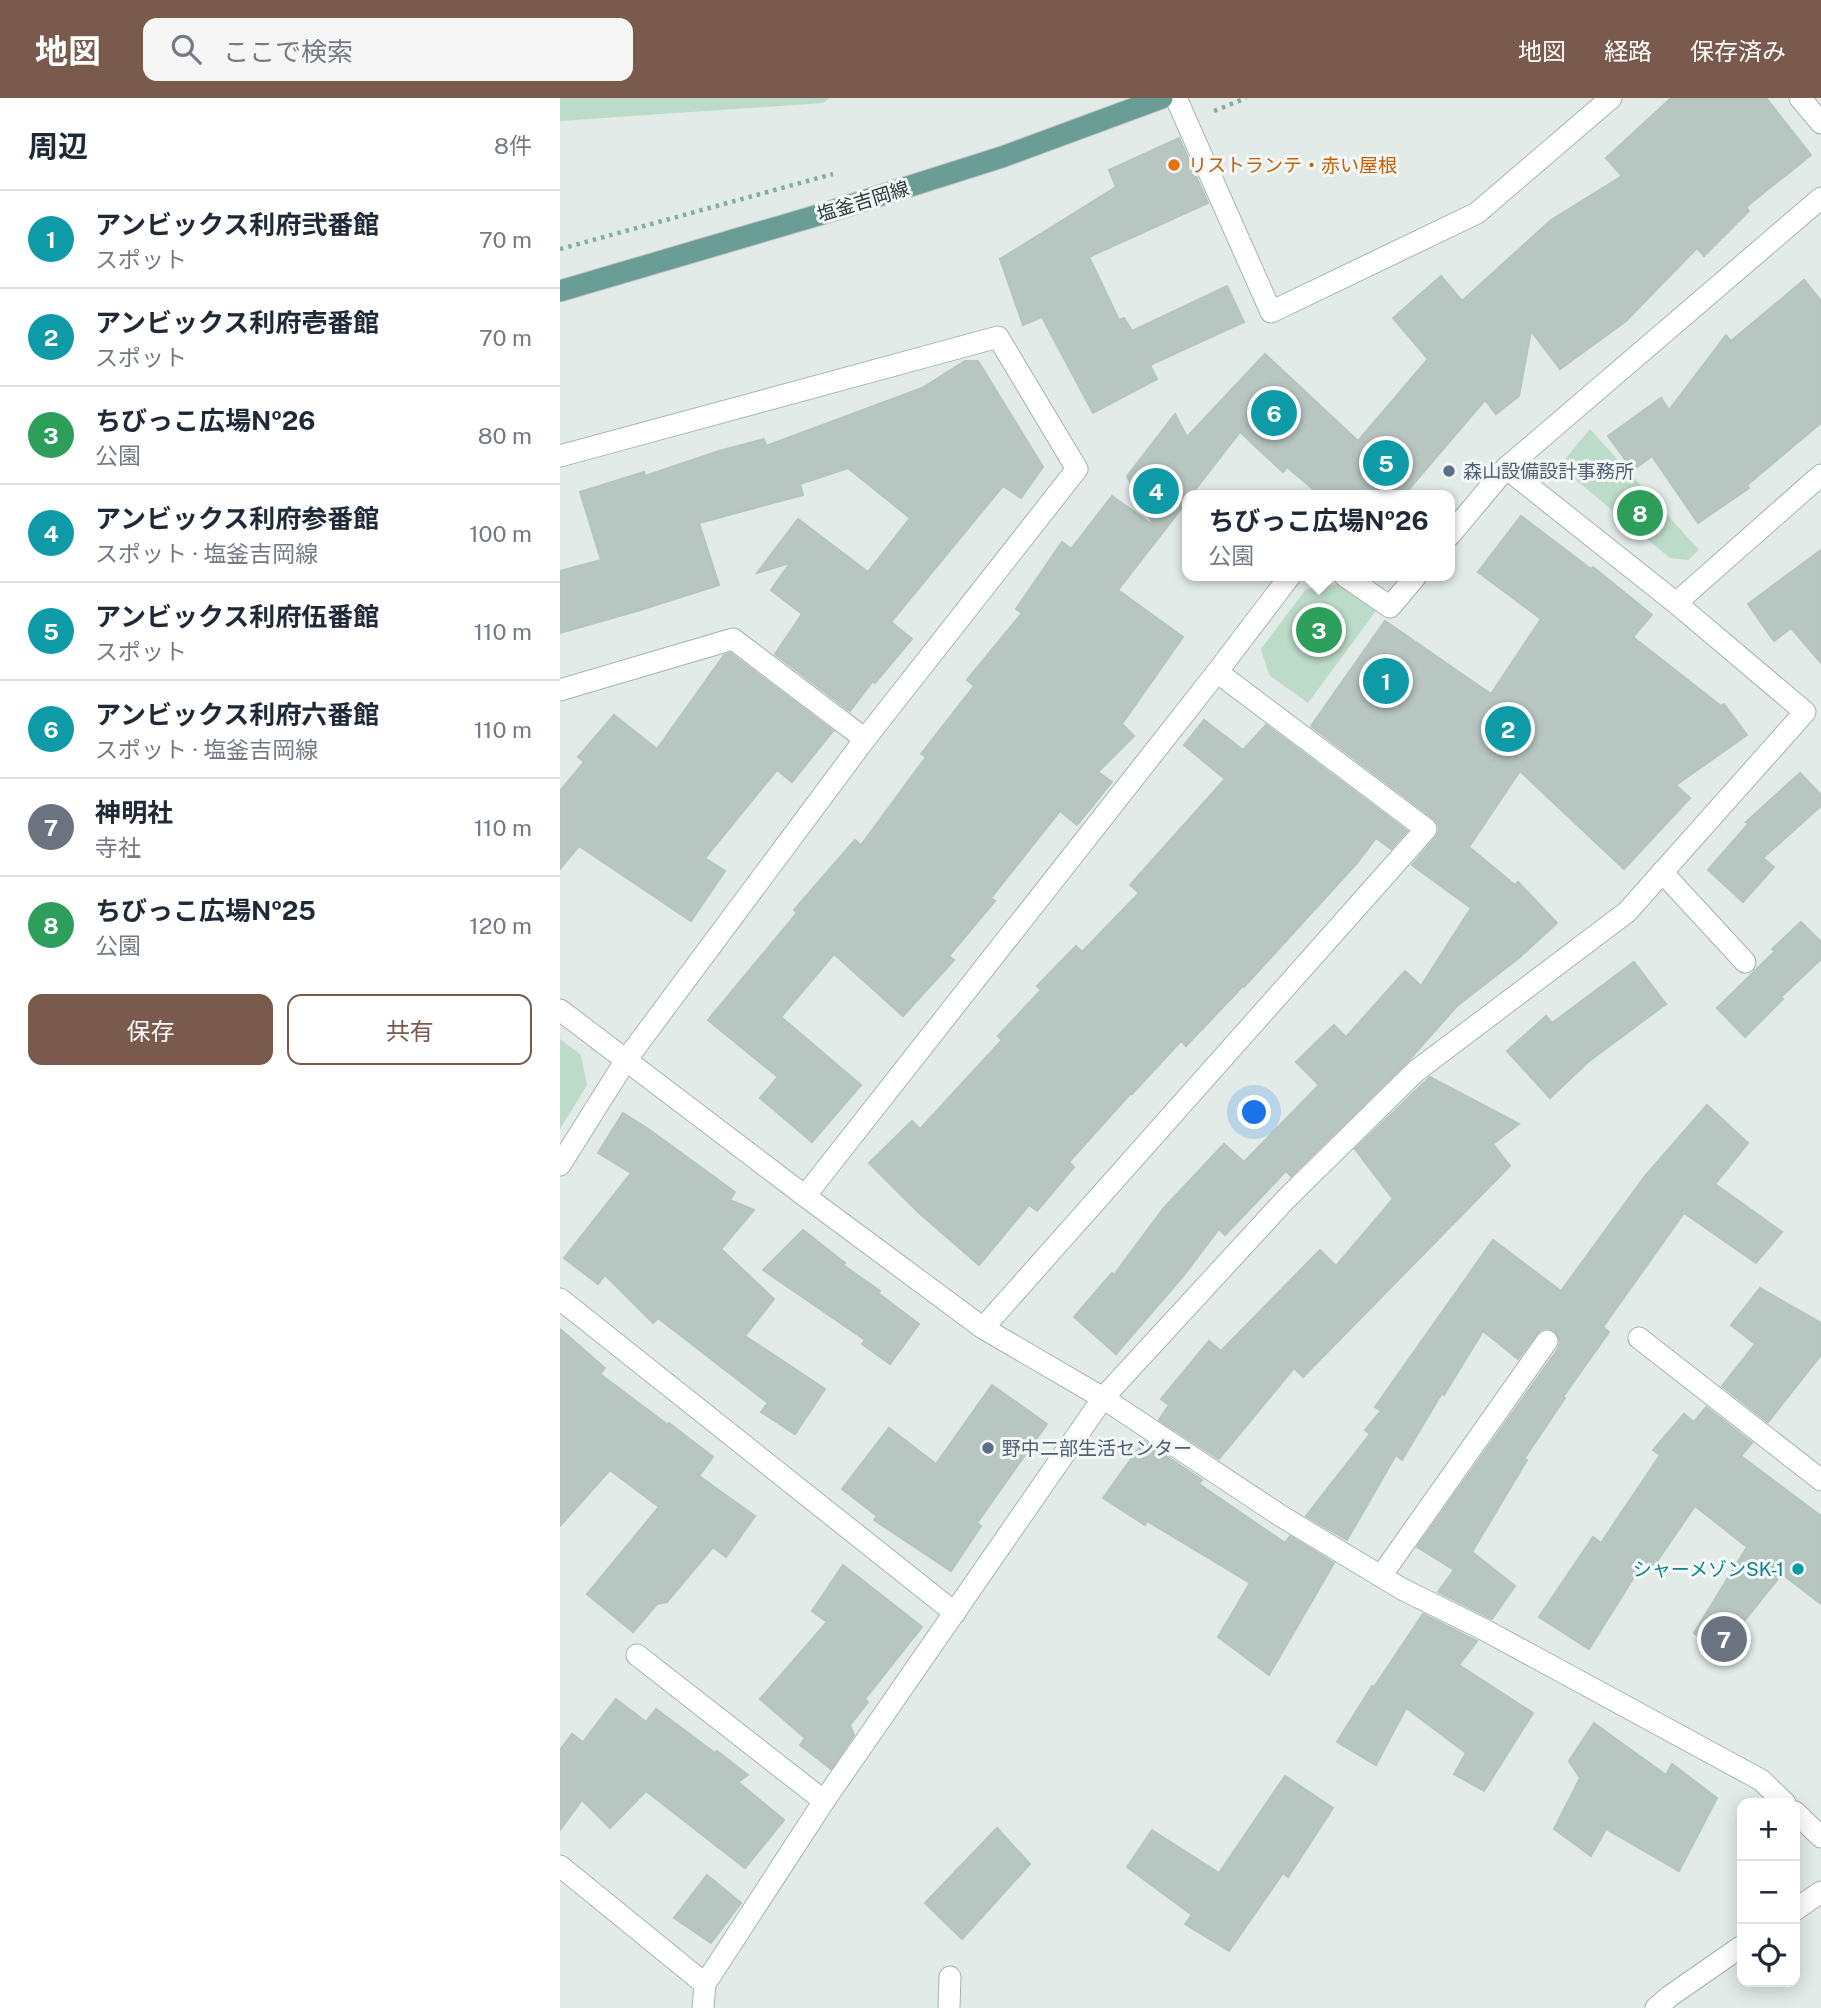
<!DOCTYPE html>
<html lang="ja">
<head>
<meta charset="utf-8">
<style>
	body { margin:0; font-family:"Public Sans","Noto Sans JP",sans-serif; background:#f6f6f7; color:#1f2937 }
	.controls { position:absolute; right:21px; bottom:21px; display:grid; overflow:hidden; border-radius:14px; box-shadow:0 4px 18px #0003 }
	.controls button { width:63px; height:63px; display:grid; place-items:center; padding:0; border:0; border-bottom:2px solid #e0e1e3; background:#fff; color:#1f2937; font:35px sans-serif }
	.you { position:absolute; left:695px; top:1015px; width:24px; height:24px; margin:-18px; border:5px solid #fff; border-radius:50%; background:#1a73e8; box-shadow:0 0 0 10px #1a73e833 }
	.badge { display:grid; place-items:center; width:46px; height:46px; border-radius:50%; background:#795a4c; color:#fff; font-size:23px; font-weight:700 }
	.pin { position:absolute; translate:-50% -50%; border:4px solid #fff; box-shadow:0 2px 7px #0006 }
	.popup { position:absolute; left:622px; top:392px; width:273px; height:91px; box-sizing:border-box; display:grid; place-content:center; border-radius:14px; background:#fff; filter:drop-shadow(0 2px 5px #0005); font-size:23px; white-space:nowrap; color:#747a83 }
	.popup b { font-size:26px; color:#1f2937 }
	.popup::after { content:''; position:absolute; left:50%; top:100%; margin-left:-14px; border:14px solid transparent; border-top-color:#fff }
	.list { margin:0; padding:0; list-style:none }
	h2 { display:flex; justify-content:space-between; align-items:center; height:91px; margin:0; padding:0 28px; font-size:30px }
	h2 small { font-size:23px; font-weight:400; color:#747a83 }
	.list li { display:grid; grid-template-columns:46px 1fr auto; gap:21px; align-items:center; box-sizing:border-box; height:98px; padding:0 28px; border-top:2px solid #e0e1e3 }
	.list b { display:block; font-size:26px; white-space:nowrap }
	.list p { margin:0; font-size:23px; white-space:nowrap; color:#747a83 }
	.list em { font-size:23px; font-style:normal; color:#747a83 }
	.actions { display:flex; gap:14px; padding:21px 28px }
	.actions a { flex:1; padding:16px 0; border:2px solid #795a4c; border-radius:14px; text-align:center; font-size:24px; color:#795a4c }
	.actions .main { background:#795a4c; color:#fff }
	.icon { flex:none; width:38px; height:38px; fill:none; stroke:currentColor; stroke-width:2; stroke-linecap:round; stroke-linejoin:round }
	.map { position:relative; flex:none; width:1261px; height:1910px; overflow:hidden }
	header { display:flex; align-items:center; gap:42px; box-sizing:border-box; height:98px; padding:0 35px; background:#795a4c; color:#fff }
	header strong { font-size:33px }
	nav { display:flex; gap:38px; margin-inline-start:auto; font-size:24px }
	.search { width:490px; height:63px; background:#f6f6f7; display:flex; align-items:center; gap:18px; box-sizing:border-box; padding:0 24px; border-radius:14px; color:#747a83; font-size:26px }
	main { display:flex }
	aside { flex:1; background:#fff }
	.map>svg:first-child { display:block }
	.green { fill:#bddbc9 }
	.building { fill:#b8c6c2; stroke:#b5c4c0; stroke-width:2 }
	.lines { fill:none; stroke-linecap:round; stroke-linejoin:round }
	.minor-casing { stroke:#a5b3af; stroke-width:23 }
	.primary-casing { stroke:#c2c8c7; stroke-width:23 }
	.path { stroke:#85aca5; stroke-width:4.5; stroke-dasharray:3.5 5; stroke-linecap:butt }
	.minor { stroke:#fff; stroke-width:21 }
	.primary { stroke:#6a9d96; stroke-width:21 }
	.food-dot { fill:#e8710a; stroke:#f3f8f6; stroke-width:2.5 }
	.service-dot { fill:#5c6f8a; stroke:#f3f8f6; stroke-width:2.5 }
	.culture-dot { fill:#0f9aa8; stroke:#f3f8f6; stroke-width:2.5 }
	.labels { text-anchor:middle; stroke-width:6; stroke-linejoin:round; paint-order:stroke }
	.food-label { font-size:19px; fill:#c56008; stroke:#f3f8f6; text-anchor:start }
	.street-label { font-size:19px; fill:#243b37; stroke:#f3f8f6 }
	.service-label { font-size:19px; fill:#4e5e75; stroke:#f3f8f6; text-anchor:start }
	.culture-label { font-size:19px; fill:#0d838f; stroke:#f3f8f6; text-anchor:end }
</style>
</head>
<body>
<header>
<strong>地図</strong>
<div class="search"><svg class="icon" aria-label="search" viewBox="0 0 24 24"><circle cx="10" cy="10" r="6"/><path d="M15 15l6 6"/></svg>ここで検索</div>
<nav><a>地図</a><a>経路</a><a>保存済み</a></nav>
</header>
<main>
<aside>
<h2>周辺<small>8件</small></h2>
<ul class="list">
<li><span class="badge" style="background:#0f9aa8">1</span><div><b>アンビックス利府弐番館</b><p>スポット</p></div><em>70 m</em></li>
<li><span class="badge" style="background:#0f9aa8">2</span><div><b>アンビックス利府壱番館</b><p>スポット</p></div><em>70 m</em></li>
<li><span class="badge" style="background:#2e9e5b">3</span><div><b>ちびっこ広場№26</b><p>公園</p></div><em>80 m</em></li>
<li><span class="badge" style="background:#0f9aa8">4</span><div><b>アンビックス利府参番館</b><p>スポット · 塩釜吉岡線</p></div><em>100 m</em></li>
<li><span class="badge" style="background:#0f9aa8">5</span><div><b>アンビックス利府伍番館</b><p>スポット</p></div><em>110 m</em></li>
<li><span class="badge" style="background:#0f9aa8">6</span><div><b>アンビックス利府六番館</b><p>スポット · 塩釜吉岡線</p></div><em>110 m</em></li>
<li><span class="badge" style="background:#6b7280">7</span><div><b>神明社</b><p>寺社</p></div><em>110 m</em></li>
<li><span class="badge" style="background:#2e9e5b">8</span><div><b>ちびっこ広場№25</b><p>公園</p></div><em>120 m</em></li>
</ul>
<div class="actions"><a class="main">保存</a><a>共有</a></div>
</aside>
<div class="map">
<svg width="1261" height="1910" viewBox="0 0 1261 1910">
	<rect width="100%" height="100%" fill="#e2ebe8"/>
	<g class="green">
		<path d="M0,0H270L263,5L0,23Z"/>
		<path d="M1030,331L1139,452L1128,462L1110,460L1011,378L1006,360Z"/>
		<path d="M780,486L816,513L748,605L709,577L701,551L746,491Z"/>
		<path d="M0,941L21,957L27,987L0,1031Z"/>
	</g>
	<g class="building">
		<path d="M1111,0H1206L1251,57L1186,109L1189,113L1144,158L1137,150L1066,223L1000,271L971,233L959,298L936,316L925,302L844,397H760L727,369L723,374L680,334L631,397H628V402L558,492L623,539L562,626L574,638L538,674L552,684L517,727L500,713L431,800L435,803L389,858L394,862L343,918L274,856L221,919L301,987L252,1044L200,1000L218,979L148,922L237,815L234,812L295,742L301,747L366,659L361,656L414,588L407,582L462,515L456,511L502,444L511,451L552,398L594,428L567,378L615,316L627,339L705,256L798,343L868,261L833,220L881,178L902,203L991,122L1062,78L1046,60Z"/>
		<path d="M619,40L648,105L529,159L559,222L564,220L572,233L667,188L684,224L590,267L597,281L533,315L482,219L463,227L440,161L556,89L549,72Z"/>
		<path d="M1244,182L1261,203V325L1187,387L1189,390L1138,425L1092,358L1073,372L1048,338L1101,300L1109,312L1166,237L1171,243Z"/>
		<path d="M405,263H418L483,369L461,400L443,388L331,524L352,541L315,585L313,583L290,613L215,556L242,516L211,492L230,465L197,475L238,421L308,474L350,420L288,370L240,386L243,397L139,425L159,487L77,513L0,535V473L41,462L20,394L84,374L85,378L159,353L204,341L206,348L362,290Z"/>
		<path d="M961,418L1031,471L1033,469L1092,517L1073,539L1161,608L1164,606L1187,637L1116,687L1130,700L1064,771L960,673L909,749L955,787L958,784L997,825L960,859L897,908L849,962L731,1078L726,1073L665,1137L659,1131L624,1177L556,1256L514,1219L552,1175L554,1177L603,1111L664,1046L684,1064L759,987L736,964L774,927L786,939L845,873L861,888L911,810L852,767L876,739L879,733L878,726L874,721L751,628L825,523L931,596L981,521L918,474Z"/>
		<path d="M1261,452V565L1231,530L1214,543L1188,506Z"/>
		<path d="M170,555L273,633L232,684L217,672L145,760L165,773L131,823L19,748L0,771V693L24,664L18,659L54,617L97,651L164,557Z"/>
		<path d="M644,622L683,652L706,627L847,733L831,751L816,740L797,765L684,889L683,888L626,948L621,943L572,996L571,995L509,1064L514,1069L477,1113L469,1107L419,1167L358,1114L309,1065L352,1023L360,1031L442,942L438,938L481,892L477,888L516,848L522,854L579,795L570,787L665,681L624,647Z"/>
		<path d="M1240,675L1261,697V708L1203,760L1214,769L1183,804L1148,772L1189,725L1186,724Z"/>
		<path d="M1241,824L1261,844V861L1221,899L1223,901L1185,939L1157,910L1215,853L1212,851Z"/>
		<path d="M1074,864L1106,906L1028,964L990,1000L947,953L986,918L992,925Z"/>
		<path d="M870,979L959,1026L933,1046L950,1068L743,1279L734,1270L659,1361L599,1322L609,1307L601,1301L649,1243L661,1253L760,1152L776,1168L833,1101L795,1051Z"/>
		<path d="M1147,1007L1188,1045L1155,1086L1222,1134L1196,1165L1124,1115L1043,1229L1049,1234L1003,1299L1005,1300L964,1361L967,1362L912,1454L955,1488L932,1521L878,1494L894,1472L857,1449L998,1251L1000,1245L999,1238L994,1232L988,1230L981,1231L958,1261L923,1233L884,1297L882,1295L842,1362L836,1357L787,1442L746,1418L810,1336L805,1332L821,1313L815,1309L933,1142L1001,1193L1085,1078Z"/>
		<path d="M63,1015L87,1030L175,1094L170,1102L194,1112L161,1151L214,1201L185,1238L265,1291L235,1336L201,1314L208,1305L98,1220L93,1225L45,1177L38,1186L4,1160L71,1075L38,1055Z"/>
		<path d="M243,1132L285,1165L283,1167L320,1193L318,1195L359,1226L330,1266L302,1246L305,1242L203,1172Z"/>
		<path d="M1200,1190L1261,1225V1257L1208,1324L1162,1288L1195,1246L1171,1227Z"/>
		<path d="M0,1231L45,1270L40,1276L108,1327L109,1325L153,1359L139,1378L195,1418L166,1459L153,1449L107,1504L97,1506L73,1534L27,1496L99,1409L50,1372L0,1428Z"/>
		<path d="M432,1287L487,1326L417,1425L421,1428L391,1473L314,1422L317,1418L282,1391L329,1330L376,1366Z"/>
		<path d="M1146,1309L1192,1345L1181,1358L1261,1418V1506L1222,1476L1159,1554L1134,1535L1187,1449L1135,1408L1093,1469L1084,1463L1029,1551L979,1519L1033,1439L1041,1445L1100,1357L1093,1352L1124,1316L1134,1324Z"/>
		<path d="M584,1343L642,1382L639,1386L725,1445L730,1438L774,1465L709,1577L658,1539L690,1485L587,1423L585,1427L543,1400Z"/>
		<path d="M283,1467L362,1529L305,1601L308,1604L290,1627L294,1637L271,1671L240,1647L245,1640L200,1601L267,1524L252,1513Z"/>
		<path d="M863,1516L917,1543L899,1567L973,1615L924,1693L894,1676L906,1655L846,1610L816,1667L777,1644L812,1588L814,1589Z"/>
		<path d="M56,1601L86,1624L96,1611L155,1655L157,1653L188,1677L178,1684L224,1722L185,1770L86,1693L50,1730L22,1702L0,1732V1652L12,1636L23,1644Z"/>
		<path d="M1034,1625L1106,1677L1112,1666L1157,1700L1119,1773L1046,1731L1031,1758L994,1731L1020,1680L1009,1663Z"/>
		<path d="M725,1678L773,1710L728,1779L723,1775L669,1853L625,1826L632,1817L567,1769L592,1732L659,1775Z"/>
		<path d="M437,1730L470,1766L402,1841L365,1805Z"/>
		<path d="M147,1777L181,1805L151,1845L114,1820Z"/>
	</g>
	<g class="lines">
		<g class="minor-casing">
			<g id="minor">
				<path d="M616,0L711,214L917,115L1051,0"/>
				<path d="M1240,0L1261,25"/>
				<path d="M0,358L438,239L517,371L305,641L66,962L0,1067"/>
				<path d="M946,370L1261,100"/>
				<path d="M890,437L946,370L1116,505L1245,614L1067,814L856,973L726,1101L543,1300L721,1418L842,1491L923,1531L1201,1682L1225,1705"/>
				<path d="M785,478L830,509L856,478"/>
				<path d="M1116,505L1261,377"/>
				<path d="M0,592L173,541L305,641"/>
				<path d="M1102,774L1185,864"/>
				<path d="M0,912L245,1098L423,1230L543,1300L264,1703L145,1886"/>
				<path d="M245,1098L657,574L730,478"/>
				<path d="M0,1201L395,1515"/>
				<path d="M423,1230L866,731L657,574"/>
				<path d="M1079,1240L1261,1382"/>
				<path d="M821,1478L987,1243"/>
				<path d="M77,1557L264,1703"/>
				<path d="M1235,1714L1261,1739"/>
				<path d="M0,1768L145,1886L143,1910"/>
				<path d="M1235,1812L1261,1794"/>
				<path d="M389,1910L390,1879"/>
				<path d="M1096,1910L1110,1898L1182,1848"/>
			</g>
		</g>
		<g class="primary-casing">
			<path id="primary" d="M0,193L262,116L442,59L602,0"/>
		</g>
		<g class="path">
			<path d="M654,13L686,0"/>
			<path d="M0,151L273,76"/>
		</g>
		<use href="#minor" class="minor"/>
		<use href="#primary" class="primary"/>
	</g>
	<circle class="food-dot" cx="614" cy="67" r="7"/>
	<g class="service-dot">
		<circle cx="889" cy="373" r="7"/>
		<circle cx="428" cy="1350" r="7"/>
	</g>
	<circle class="culture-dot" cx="1238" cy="1471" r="7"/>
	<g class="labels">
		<g class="food-label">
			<text x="628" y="74">リストランテ・赤い屋根</text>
		</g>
		<g class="street-label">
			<text transform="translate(303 103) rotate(-17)" y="7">塩釜吉岡線</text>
		</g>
		<g class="service-label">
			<text x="903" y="380">森山設備設計事務所</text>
			<text x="442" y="1357">野中二部生活センター</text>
		</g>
		<g class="culture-label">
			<text x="1224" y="1478">シャーメゾンSK-1</text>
		</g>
	</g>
</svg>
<div class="controls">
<button>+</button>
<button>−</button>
<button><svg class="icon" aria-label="locate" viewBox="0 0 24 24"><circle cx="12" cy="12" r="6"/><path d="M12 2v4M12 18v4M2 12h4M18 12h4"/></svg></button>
</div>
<div class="you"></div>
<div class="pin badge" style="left:826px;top:583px;background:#0f9aa8">1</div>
<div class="pin badge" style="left:948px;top:631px;background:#0f9aa8">2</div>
<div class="pin badge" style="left:759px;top:532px;background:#2e9e5b">3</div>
<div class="popup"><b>ちびっこ広場№26</b>公園</div>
<div class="pin badge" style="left:596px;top:393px;background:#0f9aa8">4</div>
<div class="pin badge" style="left:826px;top:365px;background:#0f9aa8">5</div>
<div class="pin badge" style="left:714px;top:315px;background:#0f9aa8">6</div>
<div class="pin badge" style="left:1164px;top:1541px;background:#6b7280">7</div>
<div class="pin badge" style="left:1080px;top:415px;background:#2e9e5b">8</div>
</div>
</main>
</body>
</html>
